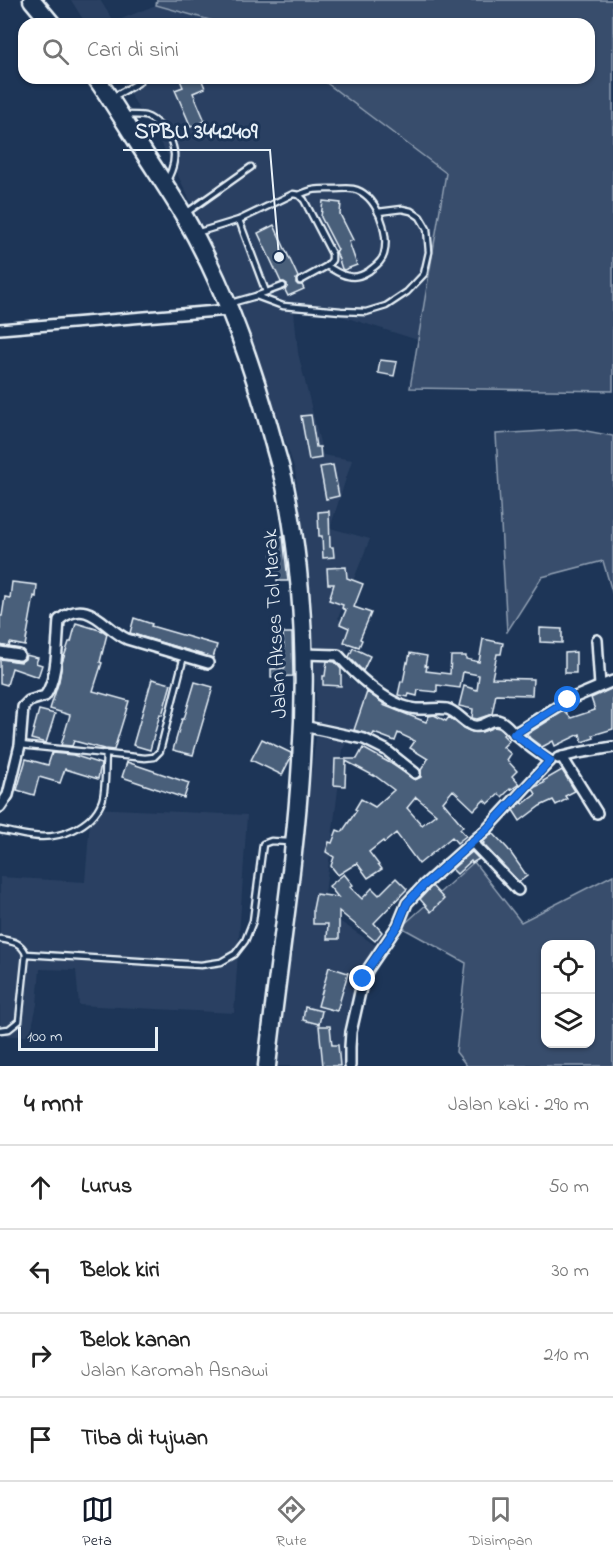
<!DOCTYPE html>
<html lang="id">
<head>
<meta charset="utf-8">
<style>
	body { margin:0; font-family:"Indie Flower",sans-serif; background:#f2f2f2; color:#222 }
	.controls { position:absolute; right:18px; bottom:18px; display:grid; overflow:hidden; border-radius:12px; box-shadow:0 2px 4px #0004 }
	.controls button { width:54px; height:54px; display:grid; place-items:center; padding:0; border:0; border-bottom:2px solid #e0e0e0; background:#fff; color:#222; font:30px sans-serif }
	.scale { position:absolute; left:18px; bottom:15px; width:140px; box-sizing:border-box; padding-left:6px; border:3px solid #e8f1f8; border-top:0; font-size:16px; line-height:21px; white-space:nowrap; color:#e8f1f8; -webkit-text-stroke:4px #1d3557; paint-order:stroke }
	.stop { position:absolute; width:18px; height:18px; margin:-14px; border:4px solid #1a73e8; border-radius:50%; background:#fff }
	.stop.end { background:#1a73e8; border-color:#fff; box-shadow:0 2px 6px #0008 }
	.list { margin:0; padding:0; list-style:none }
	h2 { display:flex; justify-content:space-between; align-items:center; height:78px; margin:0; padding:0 24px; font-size:26px }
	h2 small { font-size:20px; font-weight:400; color:#767676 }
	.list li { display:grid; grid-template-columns:39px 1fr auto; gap:18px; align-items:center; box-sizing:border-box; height:84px; padding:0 24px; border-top:2px solid #e0e0e0 }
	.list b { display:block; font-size:22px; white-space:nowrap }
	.list p { margin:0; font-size:20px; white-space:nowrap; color:#767676 }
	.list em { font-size:20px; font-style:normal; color:#767676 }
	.icon { flex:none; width:33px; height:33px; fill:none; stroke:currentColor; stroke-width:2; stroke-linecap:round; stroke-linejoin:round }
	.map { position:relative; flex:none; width:613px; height:1066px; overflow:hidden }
	.search { position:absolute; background:#fff; box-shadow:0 2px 4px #0004; left:18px; right:18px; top:18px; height:66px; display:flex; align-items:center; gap:15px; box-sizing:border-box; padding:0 21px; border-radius:18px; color:#767676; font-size:22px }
	.sheet { height:414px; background:#fff }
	nav { display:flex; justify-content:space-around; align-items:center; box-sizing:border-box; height:84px; border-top:2px solid #e0e0e0; background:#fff; font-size:16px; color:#767676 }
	nav a { display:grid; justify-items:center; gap:3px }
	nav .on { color:#111827 }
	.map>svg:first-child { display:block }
	.built { fill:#2a4162 }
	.green { fill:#374d6c; stroke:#909fb2; stroke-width:1.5; fill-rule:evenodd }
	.building { fill:#495e7a; stroke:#e8f1f8; stroke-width:1.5; fill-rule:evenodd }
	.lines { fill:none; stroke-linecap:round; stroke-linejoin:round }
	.lane-casing { stroke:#e8f1f8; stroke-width:9 }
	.street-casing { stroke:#e8f1f8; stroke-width:14 }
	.highway-casing { stroke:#e8f1f8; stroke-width:21 }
	.lane { stroke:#1d3557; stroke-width:4.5 }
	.street { stroke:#1d3557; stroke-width:9 }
	.highway { stroke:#1d3557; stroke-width:16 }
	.route { stroke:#1a73e8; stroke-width:8 }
	.labels { text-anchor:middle; stroke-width:6; stroke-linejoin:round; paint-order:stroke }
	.street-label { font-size:21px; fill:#e8f1f8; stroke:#1d3557 }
	.leader { fill:none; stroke:#e8f1f8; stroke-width:2 }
	.callout-dot { fill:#e8f1f8; stroke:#1d3557; stroke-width:2 }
	.callout-label { font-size:22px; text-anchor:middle; font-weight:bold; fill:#e8f1f8; stroke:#1d3557; stroke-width:6; stroke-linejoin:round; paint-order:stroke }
</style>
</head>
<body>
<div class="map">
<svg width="613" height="1066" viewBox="0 0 613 1066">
	<rect width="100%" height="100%" fill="#1d3557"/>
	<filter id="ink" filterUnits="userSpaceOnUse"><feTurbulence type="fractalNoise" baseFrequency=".0167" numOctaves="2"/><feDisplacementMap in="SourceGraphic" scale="12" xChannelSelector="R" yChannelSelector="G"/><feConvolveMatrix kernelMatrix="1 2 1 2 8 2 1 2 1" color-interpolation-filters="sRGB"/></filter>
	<g filter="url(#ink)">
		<g class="built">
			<path d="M71,0H100L114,22L156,5L224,24H86Z"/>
			<path d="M120,78H320L446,173L418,340L293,301L298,353L323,455L352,460L330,528L370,539L338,618L352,633L340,671L371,696L343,749L323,910L384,951L365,980L353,1042L356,1066H275L317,729L313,612L295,470L237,297L169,157Z"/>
			<path d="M91,808L247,815L234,1013L79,1005L76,970L40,969L37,1004L30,1036H0V877L85,882Z"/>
		</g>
		<g class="green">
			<path d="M157,0H613V391L410,388L446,173L320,78H589V24H224L156,5Z"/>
			<path d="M576,429L613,436V595L603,561L542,577L507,632L496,434Z"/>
			<path d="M474,862L521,922L613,875V1066H467L456,1052L466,963L401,927ZM546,945H590V1044H546Z"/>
		</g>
		<g class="building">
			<path d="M185,78H201L205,88L193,93L205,121L191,127L175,90L183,87L180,80Z"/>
			<path d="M323,201L341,203L340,214L353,240L349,242L357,265L344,270L342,269L336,251L338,250L321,217Z"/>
			<path d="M274,225L298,277L296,279V283L298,285H302L304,289L288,296L285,290L287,287V284L284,282H281L258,233Z"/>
			<path d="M380,360L397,362L394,376L378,373Z"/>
			<path d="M311,415L316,447H320L321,458L309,460L301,416Z"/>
			<path d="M333,465L339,496L326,499L320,467Z"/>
			<path d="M329,511L330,547H333L334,557L323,558L322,536H319L318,512Z"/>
			<path d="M275,536H283L288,581H277V575H275L274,563H272L271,554H276Z"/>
			<path d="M346,567L347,578L363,584L354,607L371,613L360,639L362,640L359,647L344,642L349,628L340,624L346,610L342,608L343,605L329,600L334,584H328L327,568Z"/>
			<path d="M12,582L37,585L36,597L34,596L25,646L10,643L9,647L0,645V616H2L5,597L10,598Z"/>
			<path d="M134,618L152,624L151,626L217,645L213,658L130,633Z"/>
			<path d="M76,623L103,631L107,634L100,662L102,663L93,691L129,701L114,750L104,749L74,741L72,746L61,745L70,715L50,709L59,681L62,663L69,642H71Z"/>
			<path d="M540,628L562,629V643L540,642Z"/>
			<path d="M283,633H292L293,676L271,677V669L285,668Z"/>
			<path d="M483,639L503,643L501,654H497L492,678L533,679L532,695L496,694L492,714L477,719L472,718L473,709L459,706L464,686L477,690L479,675L463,672L460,688L437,685V692L418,690L417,696L409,694L408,697L398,695L401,681L403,682L407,662L408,663L410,653L427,656L425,666H427L426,671L450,674L451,656H466V659L479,662Z"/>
			<path d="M353,648L370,656L363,671L349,657Z"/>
			<path d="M576,652V673H565V653Z"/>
			<path d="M26,655L38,658L36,663L42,665L38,677L12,668L7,685L0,683V659L21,662L25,659Z"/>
			<path d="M327,661L335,662L341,669V686L323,685V676H325Z"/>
			<path d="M152,679L171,684L162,715L160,714L150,750L133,745Z"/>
			<path d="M195,682L213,687L193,755L173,750L182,719H184Z"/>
			<path d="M613,688V729L593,735L594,738L582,742L580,734L555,746L553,741L542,747L530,738L527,734L564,711L571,718L595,710L591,698Z"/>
			<path d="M367,692L384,704L383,705L426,722L429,716L434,715L446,721L449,717L463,728L472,732H482L494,727L499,728L505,733L503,735L509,741L503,747L511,754L507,760L517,771L512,776L519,784L512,789L511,788L502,797L499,794L488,804L484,800L474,810L453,790L443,802L463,826L460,829L466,836L457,843L452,837L419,864L396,833L384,843L383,841L369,852L382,869L368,878L357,863L338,875L331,866L334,857L326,852L329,842L332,843L337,830L342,832L357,810L355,809L361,799L375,807L394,790L374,775V776L346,761L345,786L334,785L335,759H357L363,748L390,763L415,780L421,777V770L428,759L410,748L415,741L398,733L395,741L374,733L372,736L354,730ZM416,797L436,814L422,825L407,808Z"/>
			<path d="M39,710L55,714L46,743L31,739Z"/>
			<path d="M262,739L291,753V757L282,775L251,760Z"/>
			<path d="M52,753L73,755L101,764L98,779L65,769L60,783L39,777L34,795L17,790L26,759L48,765Z"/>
			<path d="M127,762L189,783L184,798L122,777Z"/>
			<path d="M562,770L575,791L565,796L567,799L556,805L553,800L540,806L520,821L513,810L521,802L523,804L536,794L533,789L535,787L544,783L543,781Z"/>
			<path d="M493,833L508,849L527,876L519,882L483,844L484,843L483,842Z"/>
			<path d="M472,852L479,859L472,863L471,861L457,874L452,869Z"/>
			<path d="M344,874L353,885L350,887L362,899L372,888L379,895L396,878L407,889L374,923L382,932L375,941L339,911V939H327L328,924H313V909L316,894L338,897L329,886Z"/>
			<path d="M432,886L444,899L431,912L420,899Z"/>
			<path d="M329,967L348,973L337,1011L318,1006Z"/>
			<path d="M305,1007L322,1011L319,1024L303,1020Z"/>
			<path d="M319,1026H330L332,1045H338L340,1066H323Z"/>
		</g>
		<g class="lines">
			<g class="lane-casing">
				<g id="lane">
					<path d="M113,97L138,83L142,78"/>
					<path d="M126,115C132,115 139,115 145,116C156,119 171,136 173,147C176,158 172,171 167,180"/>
					<path d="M299,195C314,188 319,189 334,189C340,189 347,188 353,189C377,194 390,233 384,254C382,262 375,266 369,271C363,275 355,278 348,276C340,275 334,270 327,266"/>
					<path d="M186,213L251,167"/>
					<path d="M239,220L266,292"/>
					<path d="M196,233L239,220L293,194L299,195L304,200L332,254V260L327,266L300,281"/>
					<path d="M256,296L283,306L341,311L366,312L386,306L407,292L424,274L429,252L427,229L420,217L411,211L402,209L378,212"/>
					<path d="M231,303L256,296L283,286"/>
					<path d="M20,745L145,758L154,757L160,751L184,656"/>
					<path d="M0,830C11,832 21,835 32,836C59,840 92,827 102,801C106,791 105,766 106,754"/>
					<path d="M0,939C12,941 21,942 26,954L19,1021L9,1029L0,1030"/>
					<path d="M26,954L201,965L221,962L235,954L245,941L253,921L263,844L271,841L290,842"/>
				</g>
			</g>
			<g class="street-casing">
				<g id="street">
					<path d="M0,329L229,310"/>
					<path d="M597,640L600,686"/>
					<path d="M0,652L19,655"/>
					<path d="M302,654L338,655C355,674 385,703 411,708C423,711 438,707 447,709C458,712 464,724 474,726C484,728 490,717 500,721C507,724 511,731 517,736C527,745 538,753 550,761"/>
					<path d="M303,726L364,739L386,750L415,773"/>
					<path d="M514,734L568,700L613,681"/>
					<path d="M562,757L597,813"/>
					<path d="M558,758L578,753L613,747"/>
					<path d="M0,807L8,795L20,745L23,707L29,701L45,696C58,678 57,642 59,620C89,596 103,628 127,639L208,663"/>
					<path d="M472,842L518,890"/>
					<path d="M350,1066V1047L351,1032L363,979L368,969L398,925L407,903L424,885L488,828L550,761"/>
				</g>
			</g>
			<g class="highway-casing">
				<g id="highway">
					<path d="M32,0L52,24"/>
					<path d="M96,78C111,99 124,121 138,143C153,167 169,190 183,214C224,284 252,362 273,441C277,456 282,471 285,486C303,574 307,671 301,761C295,863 278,964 267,1066"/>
				</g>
			</g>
			<use href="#lane" class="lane"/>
			<use href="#street" class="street"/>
			<use href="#highway" class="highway"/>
		</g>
	</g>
	<g class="lines" filter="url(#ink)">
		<path class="route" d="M363,979L368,969L398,925L407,903L424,885L488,828L550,761L514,734L568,700"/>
	</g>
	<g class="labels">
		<g class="street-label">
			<text transform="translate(274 624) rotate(-93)" y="7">Jalan Akses Tol Merak</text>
		</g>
	</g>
	<path class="leader" d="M279 257L270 150H123"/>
	<circle class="callout-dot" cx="279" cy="257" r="6"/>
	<g class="callout-label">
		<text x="196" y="138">SPBU 3442409</text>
	</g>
</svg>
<div class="controls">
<button><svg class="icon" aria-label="locate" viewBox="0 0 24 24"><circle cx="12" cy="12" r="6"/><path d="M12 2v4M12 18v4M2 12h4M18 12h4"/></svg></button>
<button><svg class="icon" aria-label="layers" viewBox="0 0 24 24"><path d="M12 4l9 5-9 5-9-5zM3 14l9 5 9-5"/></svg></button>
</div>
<div class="scale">100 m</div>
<div class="stop" style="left:568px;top:700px"></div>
<div class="stop end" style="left:363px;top:979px"></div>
<div class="search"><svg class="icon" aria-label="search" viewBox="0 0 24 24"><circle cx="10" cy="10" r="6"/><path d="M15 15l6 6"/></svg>Cari di sini</div>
</div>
<section class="sheet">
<h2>4 mnt<small>Jalan kaki · 290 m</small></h2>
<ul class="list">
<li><svg class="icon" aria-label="ahead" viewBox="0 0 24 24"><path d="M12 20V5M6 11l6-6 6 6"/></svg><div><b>Lurus</b></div><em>50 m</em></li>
<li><svg class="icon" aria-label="left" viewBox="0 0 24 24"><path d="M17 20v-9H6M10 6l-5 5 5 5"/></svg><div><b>Belok kiri</b></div><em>30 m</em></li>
<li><svg class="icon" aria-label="right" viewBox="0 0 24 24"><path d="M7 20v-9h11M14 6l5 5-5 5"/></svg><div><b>Belok kanan</b><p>Jalan Karomah Asnawi</p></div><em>210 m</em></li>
<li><svg class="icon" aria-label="arrive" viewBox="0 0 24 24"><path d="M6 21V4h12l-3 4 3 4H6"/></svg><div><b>Tiba di tujuan</b></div></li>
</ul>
</section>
<nav>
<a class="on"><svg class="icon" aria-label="map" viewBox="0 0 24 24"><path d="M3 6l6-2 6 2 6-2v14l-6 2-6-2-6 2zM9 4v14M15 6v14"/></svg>Peta</a>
<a><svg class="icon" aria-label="directions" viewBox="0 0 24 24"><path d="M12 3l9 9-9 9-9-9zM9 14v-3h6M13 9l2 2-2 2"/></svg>Rute</a>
<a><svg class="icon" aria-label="saved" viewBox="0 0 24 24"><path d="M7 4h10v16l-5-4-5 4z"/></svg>Disimpan</a>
</nav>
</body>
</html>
